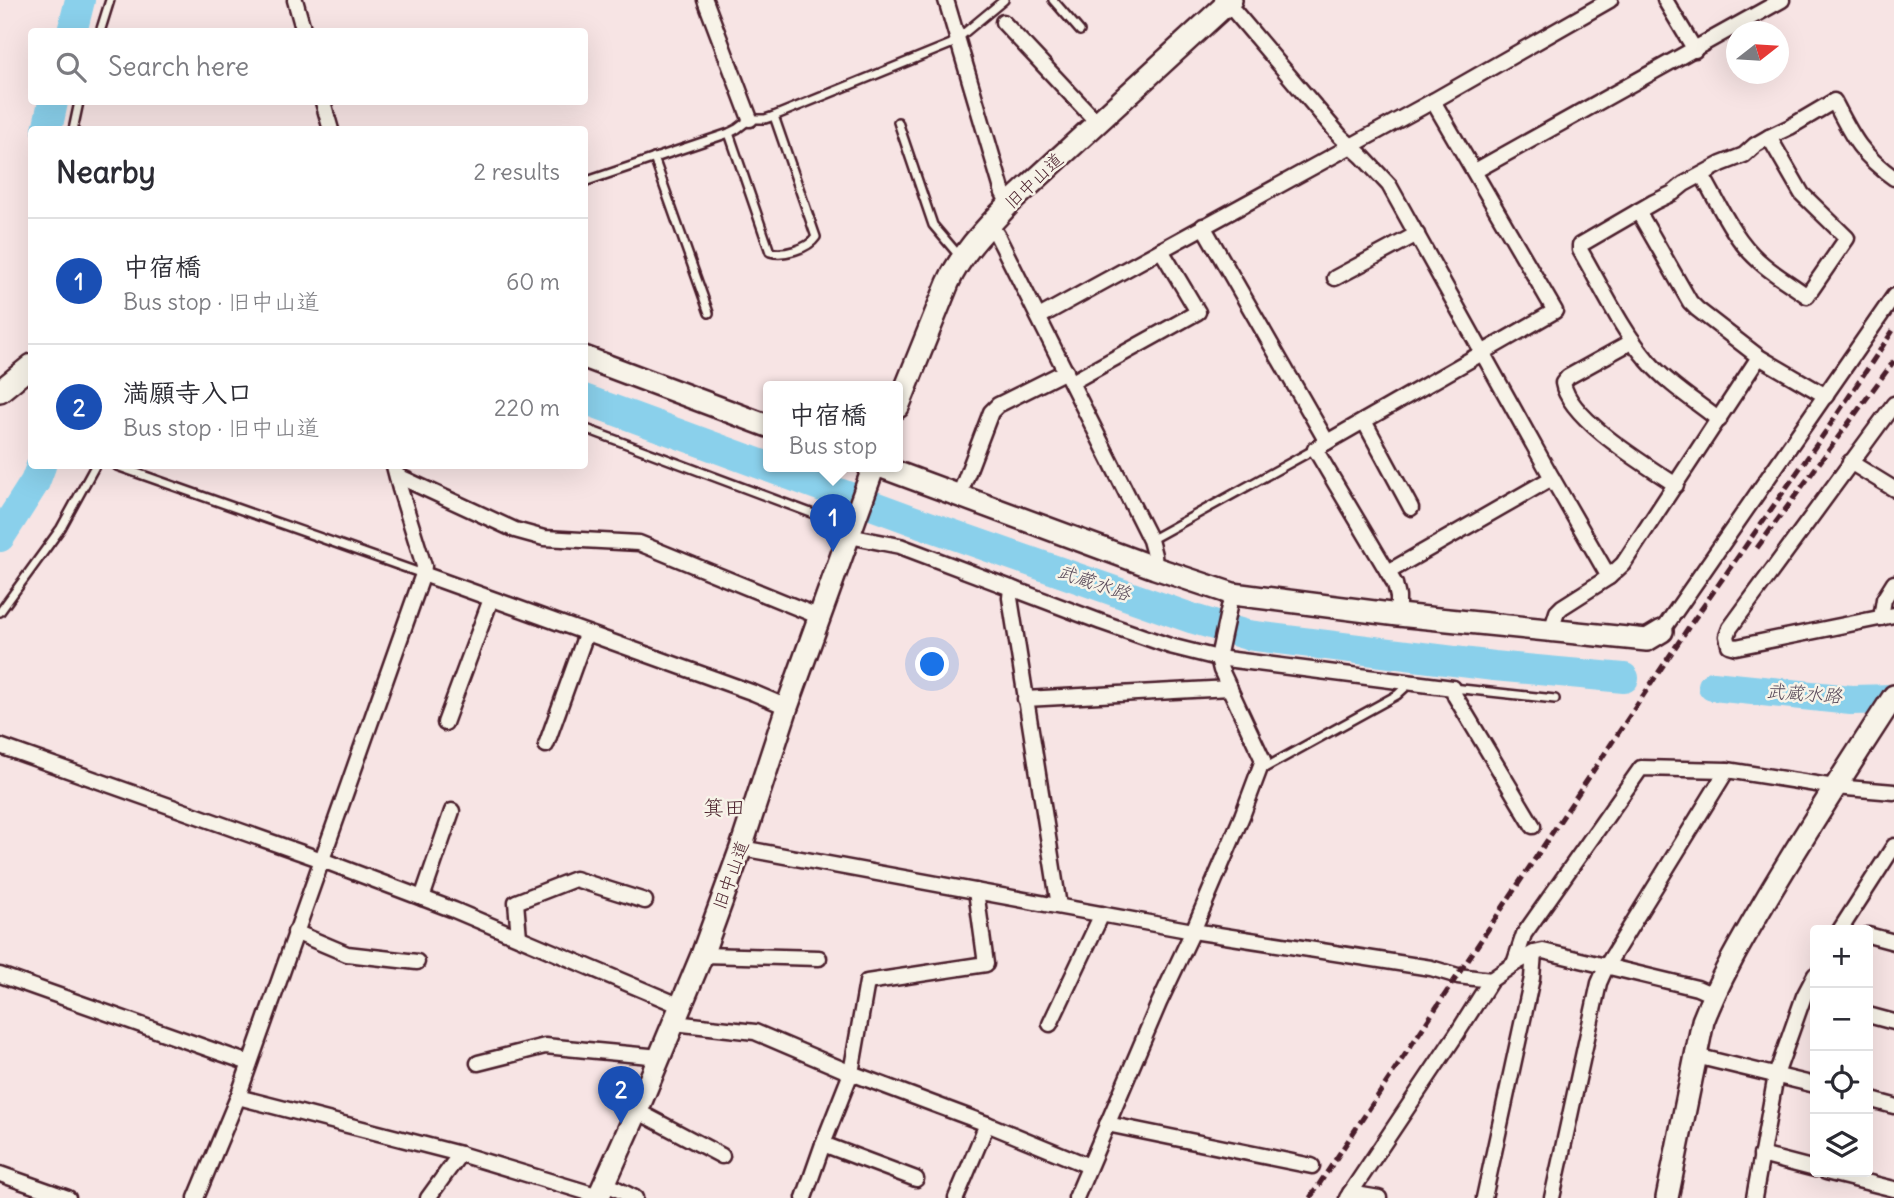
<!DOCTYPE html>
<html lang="en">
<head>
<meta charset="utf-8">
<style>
	body { margin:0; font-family:Delius,"Klee One",sans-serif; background:#f2f2f3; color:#2b2b33 }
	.controls { position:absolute; right:21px; bottom:21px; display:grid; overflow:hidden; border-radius:7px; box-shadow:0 7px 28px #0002 }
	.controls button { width:63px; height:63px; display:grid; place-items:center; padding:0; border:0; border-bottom:2px solid #e1e1e2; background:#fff; color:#2b2b33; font:35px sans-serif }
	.compass { position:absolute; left:1726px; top:21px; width:63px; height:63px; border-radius:50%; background:#fff; box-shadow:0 7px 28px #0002; rotate:73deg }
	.you { position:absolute; left:933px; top:665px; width:24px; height:24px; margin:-18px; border:5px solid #fff; border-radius:50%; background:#1a73e8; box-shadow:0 0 0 10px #1a73e833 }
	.badge { display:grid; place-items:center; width:46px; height:46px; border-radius:50%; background:#b45309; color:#fff; font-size:23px; font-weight:700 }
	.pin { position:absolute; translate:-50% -58px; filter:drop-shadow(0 2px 4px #0008) }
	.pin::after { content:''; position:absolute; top:37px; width:24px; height:21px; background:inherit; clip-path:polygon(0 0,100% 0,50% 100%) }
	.popup { position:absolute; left:763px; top:381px; width:140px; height:91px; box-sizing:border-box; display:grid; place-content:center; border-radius:7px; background:#fff; filter:drop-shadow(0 2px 5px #0005); font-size:23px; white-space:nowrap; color:#7c7c81 }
	.popup b { font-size:26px; color:#2b2b33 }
	.popup::after { content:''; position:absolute; left:50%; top:100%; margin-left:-14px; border:14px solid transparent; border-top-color:#fff }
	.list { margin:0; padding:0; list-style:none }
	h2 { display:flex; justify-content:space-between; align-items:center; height:91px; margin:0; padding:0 28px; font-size:30px }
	h2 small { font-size:23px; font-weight:400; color:#7c7c81 }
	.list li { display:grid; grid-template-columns:46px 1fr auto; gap:21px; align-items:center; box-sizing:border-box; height:126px; padding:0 28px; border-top:2px solid #e1e1e2 }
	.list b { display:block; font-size:26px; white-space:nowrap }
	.list p { margin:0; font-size:23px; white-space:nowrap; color:#7c7c81 }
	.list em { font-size:23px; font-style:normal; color:#7c7c81 }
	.icon { flex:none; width:38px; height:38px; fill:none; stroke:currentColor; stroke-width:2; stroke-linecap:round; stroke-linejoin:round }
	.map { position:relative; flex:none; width:1894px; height:1198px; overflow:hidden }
	.search { position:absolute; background:#fff; box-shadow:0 7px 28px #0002; left:28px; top:28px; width:560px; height:77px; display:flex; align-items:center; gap:18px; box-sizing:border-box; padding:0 24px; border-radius:7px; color:#7c7c81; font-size:26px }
	.panel { position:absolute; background:#fff; box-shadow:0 7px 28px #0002; left:28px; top:126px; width:560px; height:343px; border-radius:7px }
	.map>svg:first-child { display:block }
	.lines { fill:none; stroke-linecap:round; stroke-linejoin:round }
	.river { stroke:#8ad0eb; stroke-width:30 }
	.lane-casing { stroke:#4a1f2b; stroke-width:12 }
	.street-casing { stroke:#4a1f2b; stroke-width:19 }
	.secondary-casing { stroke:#4a1f2b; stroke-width:26 }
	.lane { stroke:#f7f3e8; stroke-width:7 }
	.street { stroke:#f7f3e8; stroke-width:14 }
	.secondary { stroke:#f7f3e8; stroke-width:21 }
	.rail { stroke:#4a1f2b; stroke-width:5; stroke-dasharray:10 5; stroke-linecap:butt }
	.labels { text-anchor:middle; stroke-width:5; stroke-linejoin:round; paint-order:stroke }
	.street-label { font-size:18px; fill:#4a1f2b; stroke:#f7f3e8 }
	.water-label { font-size:19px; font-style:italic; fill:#5a4b5b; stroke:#f7f3e8 }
	.quarter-label { font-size:21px; fill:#4a1f2b; stroke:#f7f3e8 }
</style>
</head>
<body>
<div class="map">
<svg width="1894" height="1198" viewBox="0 0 1894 1198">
	<rect width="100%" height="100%" fill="#f7e4e4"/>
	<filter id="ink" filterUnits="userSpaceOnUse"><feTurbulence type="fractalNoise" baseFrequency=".0143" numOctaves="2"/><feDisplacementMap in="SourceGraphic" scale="14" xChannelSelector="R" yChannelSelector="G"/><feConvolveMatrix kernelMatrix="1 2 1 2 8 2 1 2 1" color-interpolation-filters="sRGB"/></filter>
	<g filter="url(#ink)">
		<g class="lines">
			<g class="river">
				<path d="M72,32L80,0"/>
				<path d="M47,130L53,102"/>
				<path d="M584,399L912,520L1194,619L1247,635L1494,666L1624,678"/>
				<path d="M0,537L35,482L41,466"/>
				<path d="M1713,686L1851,700L1894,699"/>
			</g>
			<g class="lane-casing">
				<g id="lane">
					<path d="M1053,0L1080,31"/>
					<path d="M100,32L110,0"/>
					<path d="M898,122L933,225L961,258"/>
					<path d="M73,130L79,102"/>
					<path d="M729,133L770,252C783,256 808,249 816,237L774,116"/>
					<path d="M654,158L709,313"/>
					<path d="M584,182L729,133L737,129L750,119H765L774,116L951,44L1004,0"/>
					<path d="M584,428L851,528"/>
					<path d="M117,466L423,574"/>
					<path d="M1150,540L1315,449"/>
					<path d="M0,612L61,528L95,466"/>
					<path d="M1453,688L1555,699"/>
					<path d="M1261,770L1397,695L1410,683"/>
				</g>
			</g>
			<g class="street-casing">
				<g id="street">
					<path d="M295,0L304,32"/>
					<path d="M705,0L750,119"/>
					<path d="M946,0L1003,193L1009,204"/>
					<path d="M1665,0L1695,50"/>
					<path d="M1222,1L1235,12L1340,136L1362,156L1389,185L1552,478L1609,577"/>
					<path d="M1003,22L1097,122"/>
					<path d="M323,102L331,130"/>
					<path d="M1475,171L1782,0"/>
					<path d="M1702,175C1719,204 1733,238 1759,261C1773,274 1791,284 1807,296L1847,238L1802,194L1769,137"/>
					<path d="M1638,211L1690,302L1697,309L1759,357L1826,396"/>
					<path d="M990,225L997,235L1150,540L1154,555L1155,568"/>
					<path d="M1203,226L1327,442"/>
					<path d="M1335,278L1417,234"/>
					<path d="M1039,317L1433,101L1610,0"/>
					<path d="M1633,341L1568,377L1563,383C1569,419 1646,465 1676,485"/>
					<path d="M1072,382L1198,312L1161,250"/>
					<path d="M1894,404L1730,628L1727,636L1729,645L1736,647L1894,615"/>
					<path d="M1719,420C1695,401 1668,384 1648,361C1622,331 1600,284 1580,250V245L1654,202L1673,193L1684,184L1721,164L1744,155L1755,145L1769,137L1790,127L1834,101C1852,136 1860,154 1894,178"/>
					<path d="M1364,421L1411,508"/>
					<path d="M1850,462L1894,489"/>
					<path d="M398,476L515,530L544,538L639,543L820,617"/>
					<path d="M959,496L991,412L998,405L1066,371"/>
					<path d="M849,536L900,546L1101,622L1170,646L1218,658L1453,688L1455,696L1533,826"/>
					<path d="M1388,572L1552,478"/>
					<path d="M423,574L754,693L787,707"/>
					<path d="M1011,588L1010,598L1059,906"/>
					<path d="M1398,615V597L1395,584L1315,449L1555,311L1433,101"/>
					<path d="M1881,618L1884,599L1894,583"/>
					<path d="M1551,631L1557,612L1562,607L1609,577L1623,564L1759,357"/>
					<path d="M1662,631L1894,296"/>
					<path d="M1025,699L1230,688"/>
					<path d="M445,723L491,599"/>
					<path d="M546,745L586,634"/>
					<path d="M0,746L322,860L454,910L681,1006"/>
					<path d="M741,848L1193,931L1431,968L1458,976L1491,980"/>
					<path d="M422,898L452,811"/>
					<path d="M1840,930L1894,846"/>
					<path d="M295,932L347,954L417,962"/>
					<path d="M1868,935L1894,942"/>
					<path d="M519,937L516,902L575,879L645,901"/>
					<path d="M702,955L819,958"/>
					<path d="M1514,964L1524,934L1641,768L1727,770L1835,787L1894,792"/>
					<path d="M0,975L249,1063"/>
					<path d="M1868,1015L1894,1022"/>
					<path d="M674,1023L755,1032L851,1073L987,1124L1089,1166"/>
					<path d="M1050,1024L1102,914"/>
					<path d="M1696,1056L1815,1085"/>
					<path d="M478,1063L545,1046L660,1057"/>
					<path d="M238,1097L460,1154L599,1196"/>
					<path d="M1868,1099L1894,1106"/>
					<path d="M637,1111L722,1156"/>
					<path d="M1107,1124L1312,1166"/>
					<path d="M823,1144L916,1179"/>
					<path d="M1761,1155L1815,1169"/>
					<path d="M1826,1172L1894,1189"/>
					<path d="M0,1174L68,1198"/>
					<path d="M605,1183L635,1198"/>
					<path d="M1350,1193L1379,1198"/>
					<path d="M196,1198L238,1097L423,574L424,566L400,489L394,466"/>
					<path d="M428,1198L460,1154"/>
					<path d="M804,1198L823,1144L851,1073L867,982L986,964L976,891"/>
					<path d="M956,1198L987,1124"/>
					<path d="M1076,1198L1159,1003L1193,931L1242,816L1263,760L1221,670L1218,658L1229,607"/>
					<path d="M1347,1198L1458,1032L1491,980L1514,964L1534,953L1543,951L1697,988L1713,995"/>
					<path d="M1484,1198L1532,978L1534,953"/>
					<path d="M1552,1198L1599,983L1607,965L1727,770"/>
					<path d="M1754,1198L1776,1075L1804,996L1815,975"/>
				</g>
			</g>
			<g class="secondary-casing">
				<g id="secondary">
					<path d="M584,357L768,426"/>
					<path d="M0,391L32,365"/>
					<path d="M898,407L948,283C962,252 986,229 1009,204L1231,0"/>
					<path d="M879,466L1155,568L1233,594L1398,615L1647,640L1662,631"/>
					<path d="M598,1198L637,1111L702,955L741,848L787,707L874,466"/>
					<path d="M1667,1198L1703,1021C1720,977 1744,937 1768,896C1808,828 1851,762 1894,696"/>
				</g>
			</g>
			<use href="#lane" class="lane"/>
			<use href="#street" class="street"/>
			<use href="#secondary" class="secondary"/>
			<g class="rail">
				<path d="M1757,548L1894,361"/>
				<path d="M1310,1198L1688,628L1826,431L1894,329"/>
			</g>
		</g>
	</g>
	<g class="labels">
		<g class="street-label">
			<text transform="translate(1034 181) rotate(-43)" y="6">旧中山道</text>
			<text transform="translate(731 875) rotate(-70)" y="6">旧中山道</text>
		</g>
		<g class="water-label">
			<text transform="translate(1094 582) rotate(19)" y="7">武蔵水路</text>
			<text transform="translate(1804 693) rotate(4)" y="7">武蔵水路</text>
		</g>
		<g class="quarter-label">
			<text x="724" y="815">箕田</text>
		</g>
	</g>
</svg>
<div class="controls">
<button>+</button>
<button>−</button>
<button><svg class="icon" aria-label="locate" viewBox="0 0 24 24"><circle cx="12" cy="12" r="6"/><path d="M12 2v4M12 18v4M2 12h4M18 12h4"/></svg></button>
<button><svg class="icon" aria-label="layers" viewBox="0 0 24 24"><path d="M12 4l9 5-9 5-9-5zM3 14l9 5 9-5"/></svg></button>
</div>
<svg class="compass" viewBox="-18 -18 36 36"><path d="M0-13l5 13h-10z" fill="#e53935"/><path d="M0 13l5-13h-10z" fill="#7c7c81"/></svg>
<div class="you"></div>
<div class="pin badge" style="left:833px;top:552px;background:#1a4fb4">1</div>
<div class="popup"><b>中宿橋</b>Bus stop</div>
<div class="pin badge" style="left:621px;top:1124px;background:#1a4fb4">2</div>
<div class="search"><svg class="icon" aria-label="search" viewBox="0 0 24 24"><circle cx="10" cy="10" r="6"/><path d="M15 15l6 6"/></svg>Search here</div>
<section class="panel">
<h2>Nearby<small>2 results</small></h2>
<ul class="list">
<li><span class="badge" style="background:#1a4fb4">1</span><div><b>中宿橋</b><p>Bus stop · 旧中山道</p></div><em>60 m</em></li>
<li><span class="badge" style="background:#1a4fb4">2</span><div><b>満願寺入口</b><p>Bus stop · 旧中山道</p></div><em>220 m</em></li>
</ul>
</section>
</div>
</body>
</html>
